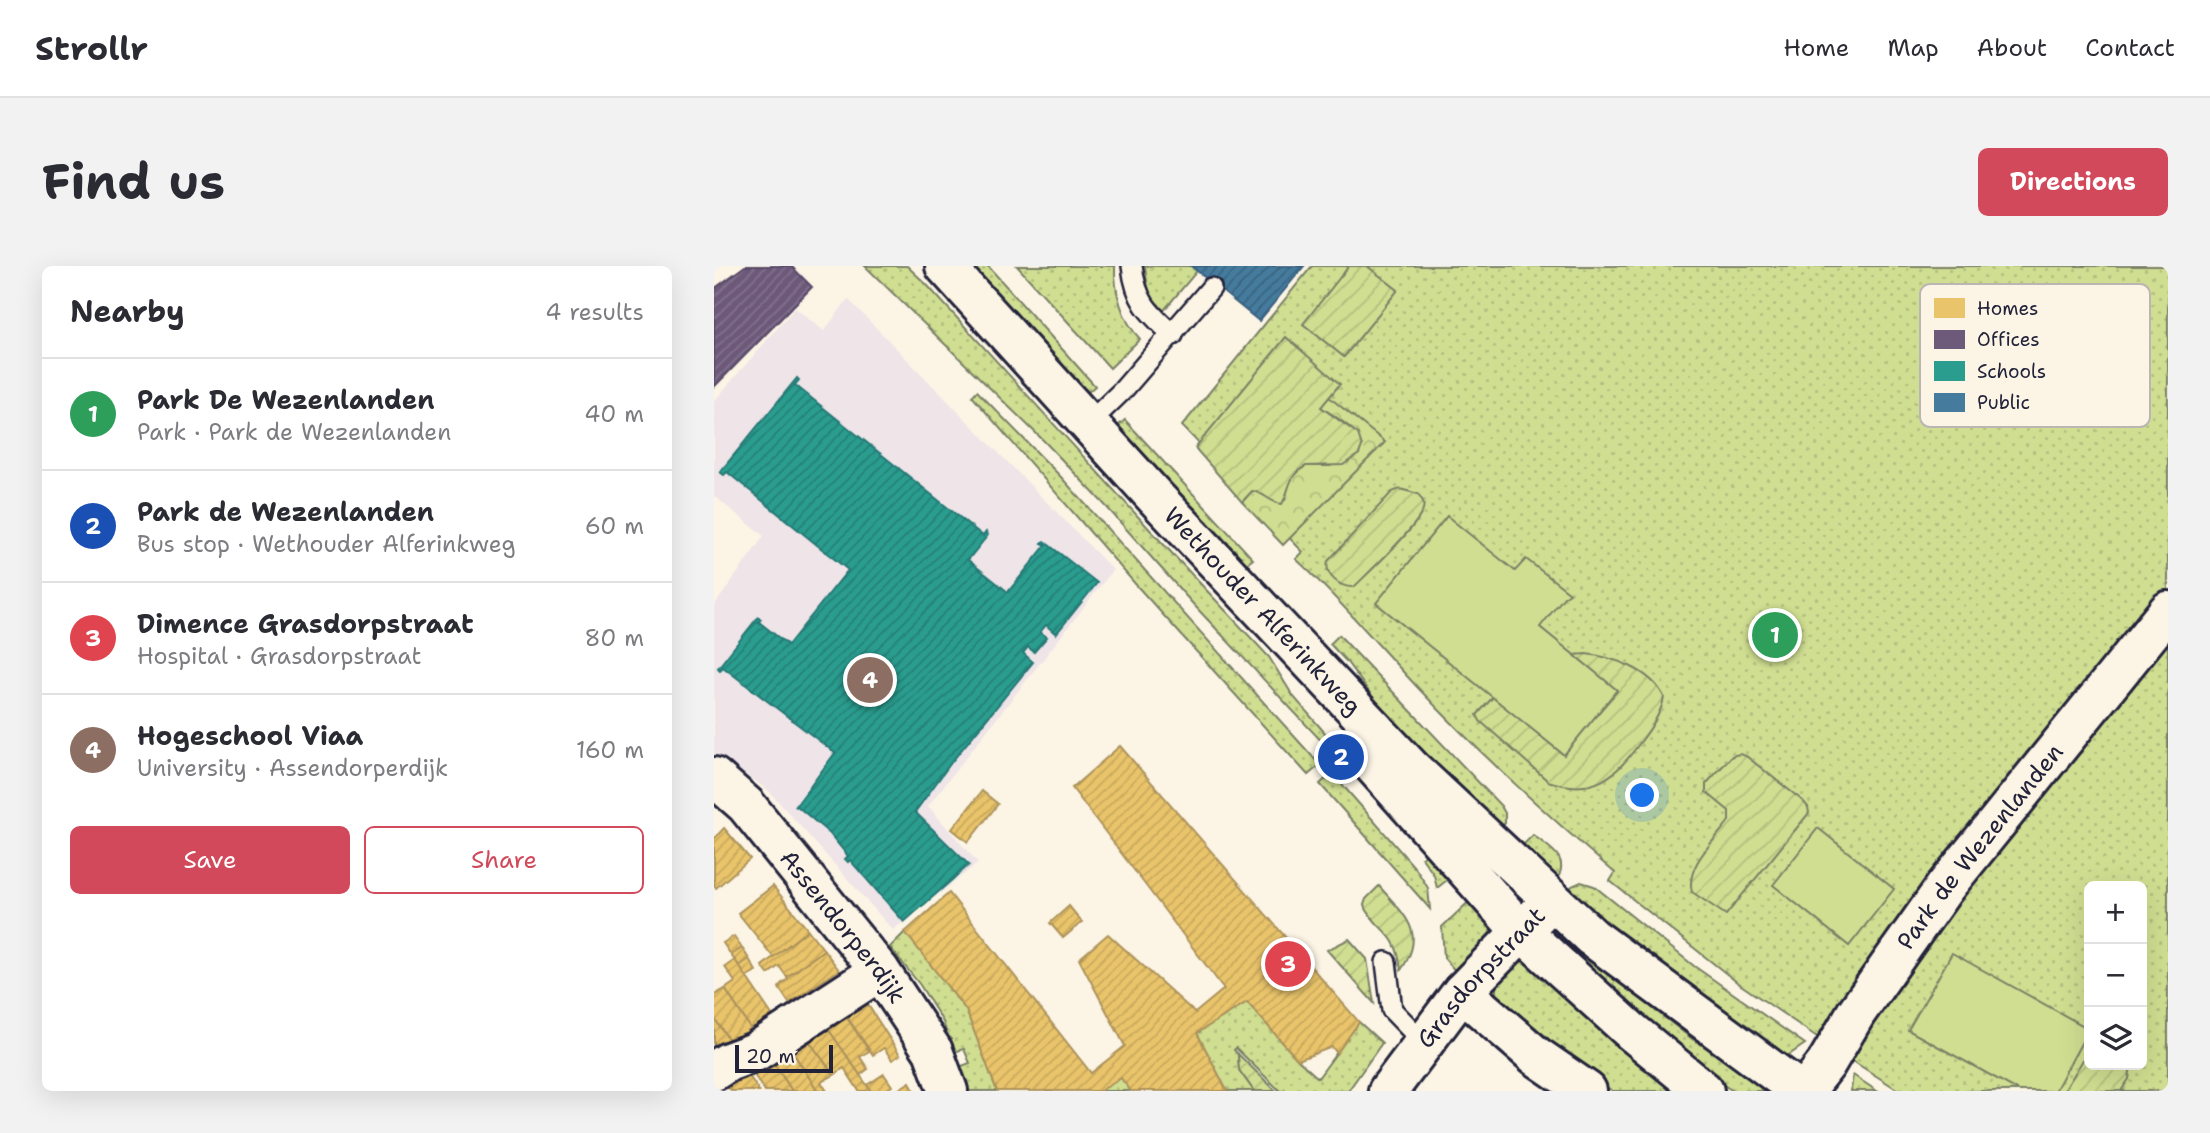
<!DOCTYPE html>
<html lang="en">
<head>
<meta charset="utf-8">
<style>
	body { margin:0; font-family:"Shantell Sans",sans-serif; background:#f2f2f3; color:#2b2b33 }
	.controls { position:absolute; right:21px; bottom:21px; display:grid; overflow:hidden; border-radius:10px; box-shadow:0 7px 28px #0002 }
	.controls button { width:63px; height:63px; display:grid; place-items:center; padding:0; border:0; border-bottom:2px solid #e1e1e2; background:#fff; color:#2b2b33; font:35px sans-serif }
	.scale { position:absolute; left:21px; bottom:18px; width:98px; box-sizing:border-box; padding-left:7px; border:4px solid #22223b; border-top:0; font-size:19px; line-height:24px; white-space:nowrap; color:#22223b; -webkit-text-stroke:5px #fcf5e5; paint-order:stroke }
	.you { position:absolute; left:929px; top:530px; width:24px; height:24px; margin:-18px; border:5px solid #fff; border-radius:50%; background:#1a73e8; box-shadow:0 0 0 10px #1a73e833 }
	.badge { display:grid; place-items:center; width:46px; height:46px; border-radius:50%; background:#d1495b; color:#fff; font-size:23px; font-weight:700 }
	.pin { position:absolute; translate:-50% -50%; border:4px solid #fff; box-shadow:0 2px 7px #0006 }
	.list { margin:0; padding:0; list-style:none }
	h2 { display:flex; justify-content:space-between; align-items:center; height:91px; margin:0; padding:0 28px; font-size:30px }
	h2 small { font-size:23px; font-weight:400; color:#7c7c81 }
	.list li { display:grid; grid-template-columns:46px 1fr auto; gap:21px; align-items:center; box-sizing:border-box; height:112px; padding:0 28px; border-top:2px solid #e1e1e2 }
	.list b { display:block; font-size:26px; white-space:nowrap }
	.list p { margin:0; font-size:23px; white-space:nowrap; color:#7c7c81 }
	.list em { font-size:23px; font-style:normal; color:#7c7c81 }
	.actions { display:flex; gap:14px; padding:21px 28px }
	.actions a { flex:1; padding:16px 0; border:2px solid #d1495b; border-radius:10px; text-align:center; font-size:24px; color:#d1495b }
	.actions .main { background:#d1495b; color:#fff }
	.icon { flex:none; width:38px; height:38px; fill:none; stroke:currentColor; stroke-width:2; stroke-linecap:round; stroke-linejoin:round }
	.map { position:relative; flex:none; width:1454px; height:825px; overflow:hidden; border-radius:10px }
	header { display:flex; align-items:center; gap:42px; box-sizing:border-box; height:98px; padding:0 35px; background:#fff; border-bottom:2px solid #e1e1e2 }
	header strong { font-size:33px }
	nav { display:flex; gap:38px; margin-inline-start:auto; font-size:24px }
	.intro { display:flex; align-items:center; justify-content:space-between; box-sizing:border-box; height:168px; padding:0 42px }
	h1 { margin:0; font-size:49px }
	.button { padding:18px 32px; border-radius:10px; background:#d1495b; color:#fff; font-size:24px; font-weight:700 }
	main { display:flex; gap:42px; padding:0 42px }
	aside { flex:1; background:#fff; border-radius:10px; box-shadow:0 7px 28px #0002 }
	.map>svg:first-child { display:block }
	.built { fill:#efe4e7 }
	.grass { fill:url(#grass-dots); stroke:#798066; stroke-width:2; fill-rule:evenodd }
	.forest { fill:url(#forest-crowns); stroke:#798066; stroke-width:2 }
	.garden { fill:url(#garden-furrows); stroke:#798066; stroke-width:2 }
	.pitch { fill:#d0de91; stroke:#798066; stroke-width:2 }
	.homes { fill:url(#homes-hatch); stroke:#ad935c; stroke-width:2 }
	.offices { fill:url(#offices-hatch); stroke:#564867; stroke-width:2 }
	.schools { fill:url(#schools-hatch); stroke:#287876; stroke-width:2 }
	.public { fill:url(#public-hatch); stroke:#3a6080; stroke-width:2 }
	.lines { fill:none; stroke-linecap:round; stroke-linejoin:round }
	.lane-casing { stroke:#22223b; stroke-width:24 }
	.street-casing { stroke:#22223b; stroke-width:44 }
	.secondary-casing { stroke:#22223b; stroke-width:44 }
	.lane { stroke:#fcf5e5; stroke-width:19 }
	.street { stroke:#fcf5e5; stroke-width:38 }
	.secondary { stroke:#fcf5e5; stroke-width:38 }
	.labels { text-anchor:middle; stroke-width:7; stroke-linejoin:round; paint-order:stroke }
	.street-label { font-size:24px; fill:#22223b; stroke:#fcf5e5 }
	.key { fill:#fcf5e5; stroke:#bbb6b2; stroke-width:2 }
	.key-label { font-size:19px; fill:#22223b }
</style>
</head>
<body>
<header>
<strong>Strollr</strong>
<nav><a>Home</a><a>Map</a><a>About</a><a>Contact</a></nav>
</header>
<div class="intro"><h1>Find us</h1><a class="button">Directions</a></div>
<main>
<aside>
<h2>Nearby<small>4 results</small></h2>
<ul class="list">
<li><span class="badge" style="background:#2e9e5b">1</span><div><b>Park De Wezenlanden</b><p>Park · Park de Wezenlanden</p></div><em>40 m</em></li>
<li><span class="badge" style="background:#1a4fb4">2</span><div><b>Park de Wezenlanden</b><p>Bus stop · Wethouder Alferinkweg</p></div><em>60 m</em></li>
<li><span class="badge" style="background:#e0444e">3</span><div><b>Dimence Grasdorpstraat</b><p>Hospital · Grasdorpstraat</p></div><em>80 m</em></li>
<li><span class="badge" style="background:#8d6e63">4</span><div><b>Hogeschool Viaa</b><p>University · Assendorperdijk</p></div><em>160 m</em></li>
</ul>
<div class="actions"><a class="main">Save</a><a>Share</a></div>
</aside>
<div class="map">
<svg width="1454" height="825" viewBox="0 0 1454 825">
	<defs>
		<pattern id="grass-dots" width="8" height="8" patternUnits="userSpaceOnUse" patternTransform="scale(1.75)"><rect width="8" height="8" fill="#d0de91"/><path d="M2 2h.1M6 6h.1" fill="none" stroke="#b2be7e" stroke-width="1.8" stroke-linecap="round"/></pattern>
		<pattern id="forest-crowns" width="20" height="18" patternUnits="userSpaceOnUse" patternTransform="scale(1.75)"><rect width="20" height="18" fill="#d0de91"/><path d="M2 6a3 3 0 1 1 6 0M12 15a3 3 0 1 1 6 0" fill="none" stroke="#b2be7e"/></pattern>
		<pattern id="garden-furrows" width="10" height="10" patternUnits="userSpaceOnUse" patternTransform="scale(1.75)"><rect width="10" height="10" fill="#d0de91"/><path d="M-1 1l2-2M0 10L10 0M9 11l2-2" fill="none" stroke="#b2be7e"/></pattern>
		<pattern id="homes-hatch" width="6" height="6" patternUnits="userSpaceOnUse" patternTransform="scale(1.75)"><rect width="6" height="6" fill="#e9c46a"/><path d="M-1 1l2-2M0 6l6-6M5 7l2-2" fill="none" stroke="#c8a85d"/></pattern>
		<pattern id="offices-hatch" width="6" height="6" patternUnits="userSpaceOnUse" patternTransform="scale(1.75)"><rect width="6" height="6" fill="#6d597a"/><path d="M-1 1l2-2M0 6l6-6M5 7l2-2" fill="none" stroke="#81728c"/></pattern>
		<pattern id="schools-hatch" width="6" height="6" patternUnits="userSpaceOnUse" patternTransform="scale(1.75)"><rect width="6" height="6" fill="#2a9d8f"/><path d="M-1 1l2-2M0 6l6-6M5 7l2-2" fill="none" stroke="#248076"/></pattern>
		<pattern id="public-hatch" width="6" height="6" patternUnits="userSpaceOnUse" patternTransform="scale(1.75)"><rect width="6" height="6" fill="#457b9d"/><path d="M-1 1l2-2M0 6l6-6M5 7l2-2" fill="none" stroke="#396481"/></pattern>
	</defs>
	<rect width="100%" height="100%" fill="#fcf5e5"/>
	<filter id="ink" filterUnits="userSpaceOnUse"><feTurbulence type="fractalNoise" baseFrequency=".0143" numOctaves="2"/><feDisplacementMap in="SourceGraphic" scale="14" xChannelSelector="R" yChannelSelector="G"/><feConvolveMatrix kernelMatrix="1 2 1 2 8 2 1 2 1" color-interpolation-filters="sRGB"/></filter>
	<g filter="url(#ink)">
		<path class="built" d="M134,33L399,304L214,540L264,597L179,664L54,524L0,488V340L50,270L0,230V135L81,42L110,65Z"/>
		<g class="grass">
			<path d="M151,0H193L213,19L439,267L555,391L579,430L618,475L612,480L479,338L390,238L330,175Z"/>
			<path d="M242,0H274L381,120L367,132Z"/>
			<path d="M303,0H401C400,25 408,54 426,73L396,102Z"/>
			<path d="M431,0H477L483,5L446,49C435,33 433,19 431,0Z"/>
			<path d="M598,0H1454V825H1186L1137,794L1142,785L1110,768L1106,773L1024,717L896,615L901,607C834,549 768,490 707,425C665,381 627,334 582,293L589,286L468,160ZM1375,620H1428V799H1375Z"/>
			<path d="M263,125L346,210L606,499L594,509L423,320L258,130Z"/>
			<path d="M411,154L539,293L531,299L398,165Z"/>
			<path d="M625,369L787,540L791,547V557L780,569L679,458L632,395L616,378Z"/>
			<path d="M618,507L702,603L714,622L716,643L606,518Z"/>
			<path d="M819,569C837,583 858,592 841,617L801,587Z"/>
			<path d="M719,583L742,607L723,622L720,609L708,592Z"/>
			<path d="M867,616L880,620L980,700L1091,778L1069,793L1011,753L852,626L858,620Z"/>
			<path d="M763,628C767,637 773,646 776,655C782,674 755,694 743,707L730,692L728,661Z"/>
			<path d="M191,666L252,744L283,825H255L245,801L256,797L250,783L239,786L229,756L206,719L176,681Z"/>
			<path d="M849,676H855L978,773L1071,825H1019L1005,816L845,680Z"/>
			<path d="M809,695L820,696L978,825H899L857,801L782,733V717L802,697Z"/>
			<path d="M533,736L584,794L604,812L645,756L668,777L634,825H566L522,782L520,784L524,788L525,804L540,825H513L483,767Z"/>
			<path d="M1139,809L1163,825H1137Z"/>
			<path d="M407,812L417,825H386Z"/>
		</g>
		<path class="forest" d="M615,131L671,176L569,279L528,236L538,225L571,234L575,216L587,203L592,200H616L645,188C653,166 623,153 607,141Z"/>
		<g class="garden">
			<path d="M635,0H653L684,24L630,91L589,58Z"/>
			<path d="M572,71L626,118L607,141L644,168L648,180L645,188L629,199L592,200C573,210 577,222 568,238C556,237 550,226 538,225L528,236L481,182Z"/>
			<path d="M686,223L704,228C708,233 711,237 709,243C706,259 654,307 640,321C626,322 610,309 614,295L678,226Z"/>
			<path d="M872,388C900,391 937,404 950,431C948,446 937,462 928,474C901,511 881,531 834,515L766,455L763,449L779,431L849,488L903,425L860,389Z"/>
			<path d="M1025,488L1032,490L1089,535L1094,541L1095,547L1012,649L978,626C971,600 1001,574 1015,555V545L992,526V518L1018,490Z"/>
			<path d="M665,620C690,649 714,666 687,704C682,662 665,669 650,639L652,633Z"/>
			<path d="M635,673L653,693L660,737L613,684Z"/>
			<path d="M1375,784V799H1417L1415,813L1407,825H1350Z"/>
			<path d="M524,788L562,825H540L525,804Z"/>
		</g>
		<g class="pitch">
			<path d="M733,250L801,305L812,293L856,327L850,331L826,361L903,424L850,489L662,337Z"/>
			<path d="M1104,562L1180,623L1135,680L1059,619Z"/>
			<path d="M1238,687L1375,763L1341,825H1305L1194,764Z"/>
		</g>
		<g class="homes">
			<path d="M406,480L645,756L623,787L618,781L584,794L533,736L483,767L513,825H417L407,812L386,825H283L252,744L191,666L235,627L377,807L411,780L365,693L394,668L481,747L510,723L358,522Z"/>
			<path d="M268,525L284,538L254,576L238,563Z"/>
			<path d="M10,562L36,593L2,622L0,619V573Z"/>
			<path d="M59,620L94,664L60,692L24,647Z"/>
			<path d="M355,640L368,656L349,672L336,657Z"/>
			<path d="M94,664L110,684L73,711L65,700L54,708L48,700Z"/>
			<path d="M20,670L28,682L17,689L9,677Z"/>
			<path d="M28,682L35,693L25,700L17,689Z"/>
			<path d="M110,684L125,704L75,737L65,722L67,718L74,713L73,711Z"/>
			<path d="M35,693L42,705L32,711L25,700Z"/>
			<path d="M21,694L58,749L37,763L11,723L21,716L11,701Z"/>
			<path d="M11,723L37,763L17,777L0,752V729Z"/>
			<path d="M149,731L186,789L178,794L170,782L159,789L129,745Z"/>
			<path d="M129,746L155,785L146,791L154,803L146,809L110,757Z"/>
			<path d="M0,752L17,777L0,788Z"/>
			<path d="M110,757L157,825H145L130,802L120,809L91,770Z"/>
			<path d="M92,771L120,809L107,816L113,825H104L75,781Z"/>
			<path d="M75,781L104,825H78L58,794Z"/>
			<path d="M57,793L78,825H51L38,806Z"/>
			<path d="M34,808L45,825H17L14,821Z"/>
			<path d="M170,808L178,820L170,825H157L153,819Z"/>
			<path d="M196,816L200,825H182Z"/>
		</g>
		<path class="offices" d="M31,0H77L98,21L0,121V23Z"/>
		<path class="schools" d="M83,112L85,114L81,119L269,270L272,266L274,269L254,294L294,326L332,279L328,277L330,275L383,317L342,368L332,359L326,366L333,371L320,386L314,381L309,387L319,396L239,494L201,546L255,599L190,656L136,594L134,596L131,593L134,590L116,568L83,540L81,541L121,487L9,401L6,404L4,402L44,351L47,353L45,356L74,379L134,304L13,206L10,209L6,206Z"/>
		<path class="public" d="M477,0H590L545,55Z"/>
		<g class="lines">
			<g class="lane-casing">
				<g id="lane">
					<path d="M418,0C422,35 434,46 459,69"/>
					<path d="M374,158L409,124L497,22"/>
					<path d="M672,696L678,744L709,776"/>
				</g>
			</g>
			<g class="street-casing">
				<g id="street">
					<path id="s1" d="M0,511L32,539L166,705L219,785L234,825"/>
					<path d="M748,726L822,790L873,825"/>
					<path d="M0,805L14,796L41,786L166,705"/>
					<path id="s2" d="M674,825L748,726L838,634"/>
					<path id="s3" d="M1091,825L1112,798L1142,747L1231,621L1454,345"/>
				</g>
			</g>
			<g class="secondary-casing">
				<g id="secondary">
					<path id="s4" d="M231,0L442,232L698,503L878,671L1086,825"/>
					<path d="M644,482L807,665L917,765L990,825"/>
				</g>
			</g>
			<use href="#lane" class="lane"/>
			<use href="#street" class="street"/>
			<use href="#secondary" class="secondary"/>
		</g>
	</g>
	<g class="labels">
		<g class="street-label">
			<text dy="8" stroke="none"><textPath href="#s4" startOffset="469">Wethouder Alferinkweg</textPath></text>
			<text dy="8" stroke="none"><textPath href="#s3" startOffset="301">Park de Wezenlanden</textPath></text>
			<text dy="8" stroke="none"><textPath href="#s1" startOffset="198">Assendorperdijk</textPath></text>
			<text dy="8" stroke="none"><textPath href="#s2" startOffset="147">Grasdorpstraat</textPath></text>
		</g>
	</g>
	<rect x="1206" y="18" width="230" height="143" rx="10" class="key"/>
	<rect x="1220" y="32" width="31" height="20" fill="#e9c46a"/>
	<rect x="1220" y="64" width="31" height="19" fill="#6d597a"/>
	<rect x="1220" y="95" width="31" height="20" fill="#2a9d8f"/>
	<rect x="1220" y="127" width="31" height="19" fill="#457b9d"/>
	<g class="key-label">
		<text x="1263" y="49">Homes</text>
		<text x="1263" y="80">Offices</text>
		<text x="1263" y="112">Schools</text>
		<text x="1263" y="143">Public</text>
	</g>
</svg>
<div class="controls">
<button>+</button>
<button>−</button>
<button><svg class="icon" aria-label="layers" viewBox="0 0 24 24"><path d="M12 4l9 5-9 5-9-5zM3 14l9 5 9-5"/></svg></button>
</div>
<div class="scale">20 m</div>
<div class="you"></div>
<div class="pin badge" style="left:1061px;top:369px;background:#2e9e5b">1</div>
<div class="pin badge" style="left:627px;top:491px;background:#1a4fb4">2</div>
<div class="pin badge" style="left:574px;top:698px;background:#e0444e">3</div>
<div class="pin badge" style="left:156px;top:414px;background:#8d6e63">4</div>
</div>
</main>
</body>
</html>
